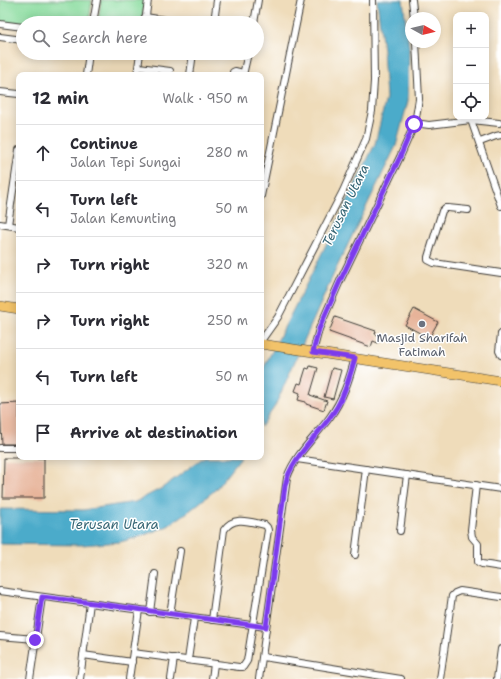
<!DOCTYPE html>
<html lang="en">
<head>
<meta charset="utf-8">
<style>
	body { margin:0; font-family:"Shantell Sans",sans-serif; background:#f7f7f7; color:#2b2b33 }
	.controls { position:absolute; right:12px; top:12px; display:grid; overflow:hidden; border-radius:8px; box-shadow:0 2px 10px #0003 }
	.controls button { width:36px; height:36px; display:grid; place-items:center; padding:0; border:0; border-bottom:1px solid #e1e1e2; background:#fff; color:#2b2b33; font:20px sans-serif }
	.compass { position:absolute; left:405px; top:12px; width:36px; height:36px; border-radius:50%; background:#fff; box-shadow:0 2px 10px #0003; rotate:98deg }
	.stop { position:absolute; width:12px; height:12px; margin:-9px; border:3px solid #7c3aed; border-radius:50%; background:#fff }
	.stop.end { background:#7c3aed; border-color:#fff; box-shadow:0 1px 4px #0008 }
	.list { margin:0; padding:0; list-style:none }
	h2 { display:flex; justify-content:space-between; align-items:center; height:52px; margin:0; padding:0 16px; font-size:17px }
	h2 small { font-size:13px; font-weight:400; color:#7c7c81 }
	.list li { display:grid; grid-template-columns:26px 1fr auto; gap:12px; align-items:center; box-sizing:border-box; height:56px; padding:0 16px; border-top:1px solid #e1e1e2 }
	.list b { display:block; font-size:15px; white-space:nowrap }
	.list p { margin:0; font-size:13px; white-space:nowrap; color:#7c7c81 }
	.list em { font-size:13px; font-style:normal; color:#7c7c81 }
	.icon { flex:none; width:22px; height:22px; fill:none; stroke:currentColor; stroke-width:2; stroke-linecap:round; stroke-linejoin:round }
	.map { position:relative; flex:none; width:501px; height:679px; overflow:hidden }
	.search { position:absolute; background:#fff; box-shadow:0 2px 10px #0003; left:16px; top:16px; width:248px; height:44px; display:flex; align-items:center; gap:10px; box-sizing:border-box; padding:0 14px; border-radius:22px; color:#7c7c81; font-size:15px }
	.panel { position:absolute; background:#fff; box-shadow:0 2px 10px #0003; left:16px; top:72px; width:248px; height:388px; border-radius:8px }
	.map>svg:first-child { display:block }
	.green { fill:#88db9d; stroke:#527c5c }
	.water { fill:#4babca; stroke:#346473 }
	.building { fill:#e7b399 }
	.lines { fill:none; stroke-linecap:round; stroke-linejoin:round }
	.street-casing { stroke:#3c3934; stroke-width:8 }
	.primary-casing { stroke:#3c3934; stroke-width:10 }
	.street { stroke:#fff; stroke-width:6 }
	.primary { stroke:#f2c36a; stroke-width:9 }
	.route { stroke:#7c3aed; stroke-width:5 }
	.worship-dot { fill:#6b7280; stroke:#fff; stroke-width:1.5 }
	.labels { text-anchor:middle; stroke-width:3; stroke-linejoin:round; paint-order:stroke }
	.worship-label { font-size:12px; fill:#5b616d; stroke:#fff }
	.water-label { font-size:13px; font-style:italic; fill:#346473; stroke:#fff }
</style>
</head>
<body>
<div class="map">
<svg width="501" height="679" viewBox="0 0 501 679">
	<rect width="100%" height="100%" fill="#fff"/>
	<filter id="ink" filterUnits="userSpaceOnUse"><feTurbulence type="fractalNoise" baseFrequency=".025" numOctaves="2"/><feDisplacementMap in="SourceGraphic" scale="8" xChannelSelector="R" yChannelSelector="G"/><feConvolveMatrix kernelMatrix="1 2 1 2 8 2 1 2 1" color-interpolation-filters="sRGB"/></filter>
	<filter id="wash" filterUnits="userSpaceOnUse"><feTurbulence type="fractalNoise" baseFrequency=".012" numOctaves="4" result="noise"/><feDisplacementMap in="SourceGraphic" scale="16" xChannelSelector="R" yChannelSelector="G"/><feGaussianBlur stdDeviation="0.9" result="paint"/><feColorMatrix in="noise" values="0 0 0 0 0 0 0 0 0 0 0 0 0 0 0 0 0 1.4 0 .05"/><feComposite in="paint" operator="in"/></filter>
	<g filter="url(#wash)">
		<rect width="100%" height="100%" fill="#efdcba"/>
		<g class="green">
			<path d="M0,0H92L89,23H23V26L0,24Z"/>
			<path d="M101,0H145L142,23H98Z"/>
		</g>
		<g class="water">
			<path d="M377,0H403L409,47L408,101L396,146L336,269L275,406L261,427V373L317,263L375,144L386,98L383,50Z"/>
			<path d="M204,457H241L215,490L192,509L168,526L139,537L120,542L82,545L0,544V509L83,510L135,502L162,488Z"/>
		</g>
		<g id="blocks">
			<g class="building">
				<path d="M414,309L438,322L429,338L405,325Z"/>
				<path d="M335,317L376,331L375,334L380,336L378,343L373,341L371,347L329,332Z"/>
				<path d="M310,366L318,368L310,395L327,401L324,410L306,404V402L298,400L300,393L295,391L298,383L301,384L306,368L309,369Z"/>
				<path d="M332,368L341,370L333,399L324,397Z"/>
				<path d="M19,403V444H2L0,404Z"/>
				<path d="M4,458H44V498H3Z"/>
			</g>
		</g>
	</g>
	<g filter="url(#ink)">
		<use href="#blocks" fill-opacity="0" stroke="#3c3934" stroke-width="1"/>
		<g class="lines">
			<g class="street-casing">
				<g id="street">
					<path d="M412,0L414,18"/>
					<path d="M145,17L186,23"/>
					<path d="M214,22L217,0"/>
					<path d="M93,23L97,0"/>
					<path d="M145,23L148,0"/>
					<path d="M199,23C206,18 215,22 223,23"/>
					<path d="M254,23L258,0"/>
					<path d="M0,24L23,27"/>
					<path d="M0,37L23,40"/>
					<path d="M139,67L170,71"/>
					<path d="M86,75L89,53"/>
					<path d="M137,75L140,53"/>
					<path d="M190,75L193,53"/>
					<path d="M233,75V72L235,71L243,73"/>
					<path d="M243,75L248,53"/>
					<path d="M0,92L19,94"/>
					<path d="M471,120L501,206"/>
					<path d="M415,123L429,125L471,120L499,123"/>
					<path d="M480,142L496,136L501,135"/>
					<path d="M261,196L301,0"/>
					<path d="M468,210L448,208H445L442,211L428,257V260L434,263L501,273"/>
					<path d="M0,224L19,227"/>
					<path d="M8,225L19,150"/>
					<path d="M501,334L499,351L501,355"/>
					<path d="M261,341L278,317L343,191L366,139L372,111L374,81L373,0"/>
					<path d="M313,352L319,329L340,281L400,157L415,123L419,99L416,42"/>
					<path d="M0,448H19"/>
					<path d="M297,459L501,489"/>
					<path d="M476,485L471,530L472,537L478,544V562L482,564L501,567"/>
					<path d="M400,531L407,475"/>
					<path d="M355,555L366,469"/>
					<path d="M0,591L266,627"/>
					<path d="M150,612L155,574"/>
					<path d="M170,614L180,551"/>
					<path d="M0,636L35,639"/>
					<path d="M133,653L239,667H243L247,661L268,530L267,527L265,525C250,522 234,515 224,530L212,620"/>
					<path d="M83,655L132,662"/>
					<path d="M263,657L401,679"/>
					<path d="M188,660L194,618"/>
					<path d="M30,679L42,597"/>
					<path d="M80,679L90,603"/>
					<path d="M129,679L139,610"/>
					<path d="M171,679L174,658"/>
					<path d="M212,679L214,664"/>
					<path d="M259,679L287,478C294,456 316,436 330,417C343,399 349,380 355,358"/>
					<path d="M440,679L452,596L455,593L460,591L501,597"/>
					<path d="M497,679L501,649"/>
				</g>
			</g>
			<g class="primary-casing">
				<g id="primary">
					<path d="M0,306L19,309"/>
					<path d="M261,344L501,381"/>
				</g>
			</g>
			<use href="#street" class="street"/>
			<use href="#primary" class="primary"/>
		</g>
	</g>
	<g class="lines" filter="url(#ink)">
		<path class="route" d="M35,640L42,597L93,603L266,627L285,486C291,456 321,434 337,407C346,392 350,375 355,358L313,352L319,329L340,281L400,157L414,124"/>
	</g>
	<circle class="worship-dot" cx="422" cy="324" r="4"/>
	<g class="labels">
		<g class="worship-label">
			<text x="422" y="342">Masjid Sharifah<tspan x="422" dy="14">Fatimah</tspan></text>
		</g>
		<g class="water-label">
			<text transform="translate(345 205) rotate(-64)" y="5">Terusan Utara</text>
			<text x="114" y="529">Terusan Utara</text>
		</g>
	</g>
</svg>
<div class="controls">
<button>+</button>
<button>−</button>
<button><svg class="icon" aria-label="locate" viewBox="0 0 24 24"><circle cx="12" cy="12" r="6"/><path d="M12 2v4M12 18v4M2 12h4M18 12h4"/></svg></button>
</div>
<svg class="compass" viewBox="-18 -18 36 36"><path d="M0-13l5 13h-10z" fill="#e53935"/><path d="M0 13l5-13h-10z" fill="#7c7c81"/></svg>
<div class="stop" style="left:414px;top:124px"></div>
<div class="stop end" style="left:35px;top:640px"></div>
<div class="search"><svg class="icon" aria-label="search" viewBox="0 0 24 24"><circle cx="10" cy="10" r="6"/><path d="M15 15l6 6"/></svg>Search here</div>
<section class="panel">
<h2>12 min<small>Walk · 950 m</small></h2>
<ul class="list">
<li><svg class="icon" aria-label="ahead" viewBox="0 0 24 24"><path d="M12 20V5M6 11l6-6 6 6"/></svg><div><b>Continue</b><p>Jalan Tepi Sungai</p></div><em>280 m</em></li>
<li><svg class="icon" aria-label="left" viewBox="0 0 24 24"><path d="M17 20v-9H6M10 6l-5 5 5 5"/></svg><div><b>Turn left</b><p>Jalan Kemunting</p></div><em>50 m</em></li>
<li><svg class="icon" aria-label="right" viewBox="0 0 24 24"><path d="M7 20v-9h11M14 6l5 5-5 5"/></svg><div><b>Turn right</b></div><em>320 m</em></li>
<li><svg class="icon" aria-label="right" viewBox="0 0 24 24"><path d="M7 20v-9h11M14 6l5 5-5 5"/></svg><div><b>Turn right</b></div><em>250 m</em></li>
<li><svg class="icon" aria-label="left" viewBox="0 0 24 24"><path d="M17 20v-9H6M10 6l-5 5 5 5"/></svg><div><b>Turn left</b></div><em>50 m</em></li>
<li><svg class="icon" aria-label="arrive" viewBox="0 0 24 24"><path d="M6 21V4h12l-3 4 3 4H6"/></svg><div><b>Arrive at destination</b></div></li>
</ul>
</section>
</div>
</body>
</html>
